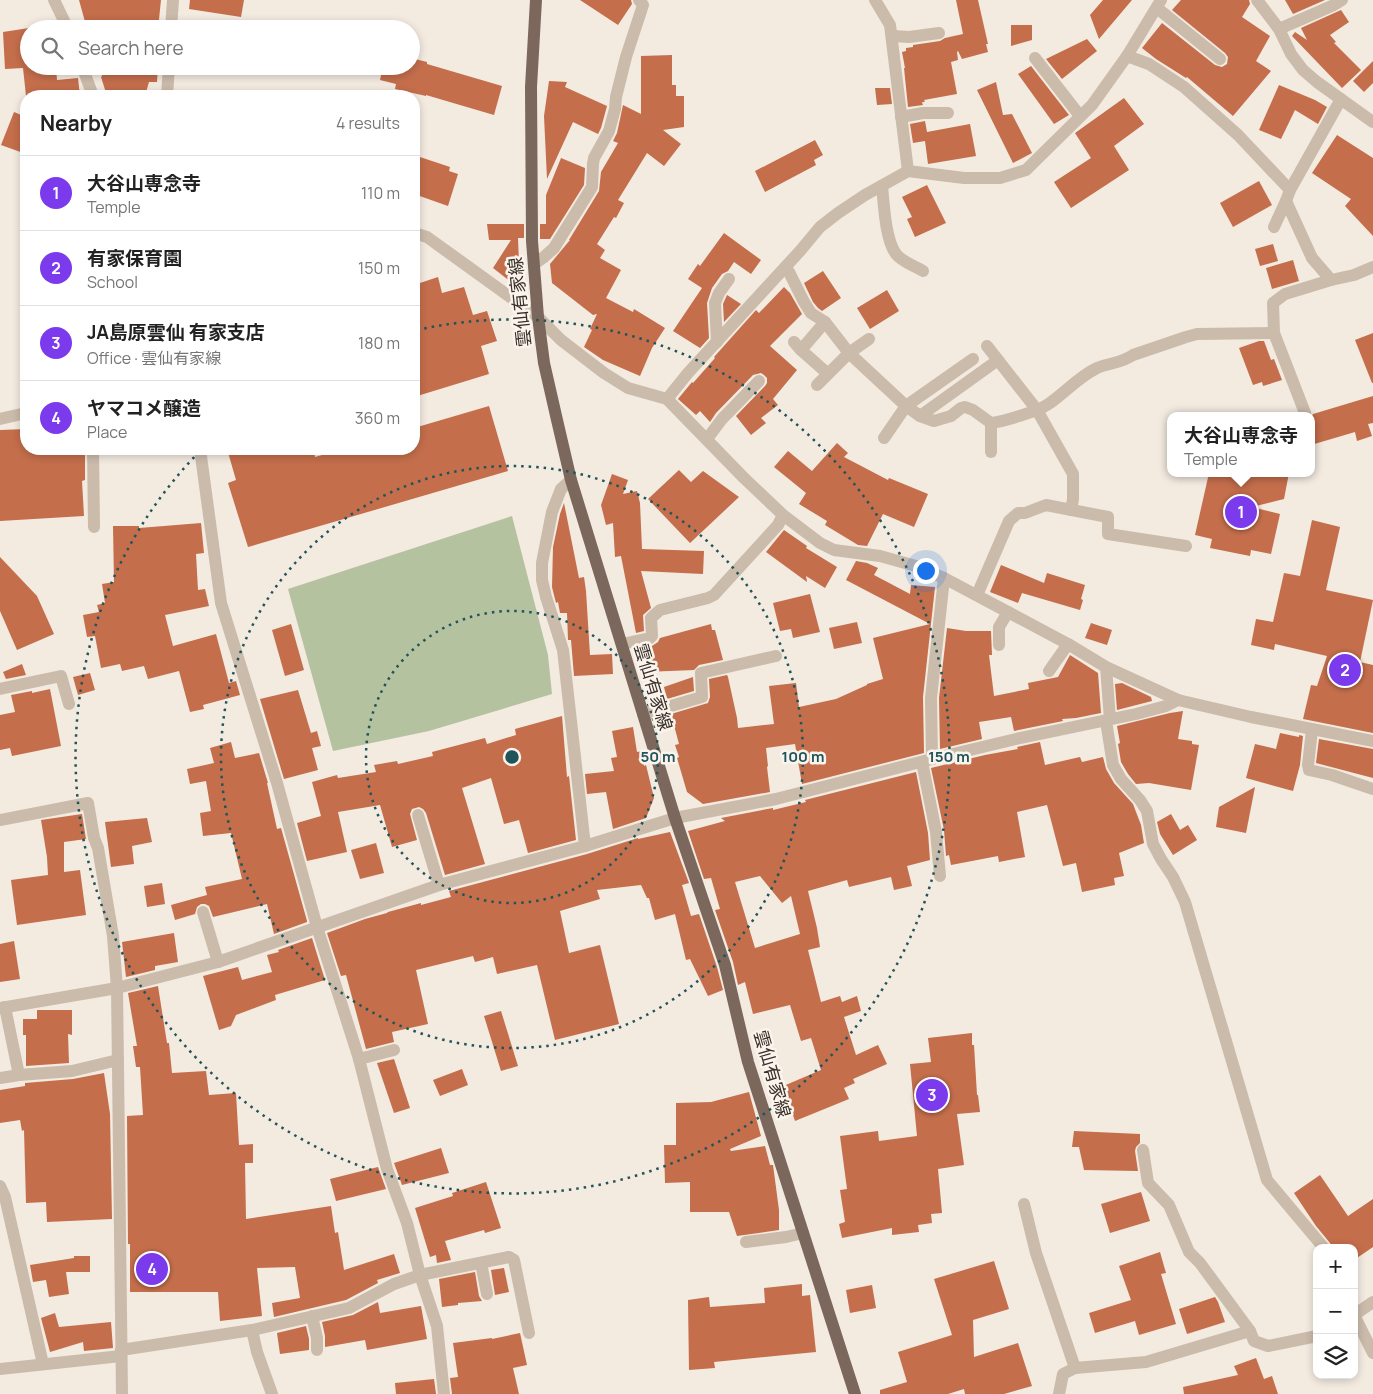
<!DOCTYPE html>
<html lang="en">
<head>
<meta charset="utf-8">
<style>
	body { margin:0; font-family:Manrope,"Noto Sans JP",sans-serif; background:#f2f2f2; color:#222 }
	.controls { position:absolute; right:15px; bottom:15px; display:grid; overflow:hidden; border-radius:10px; box-shadow:0 2px 8px #0003 }
	.controls button { width:45px; height:45px; display:grid; place-items:center; padding:0; border:0; border-bottom:1px solid #e0e0e0; background:#fff; color:#222; font:25px sans-serif }
	.you { position:absolute; left:925px; top:570px; width:18px; height:18px; margin:-12px; border:4px solid #fff; border-radius:50%; background:#1a73e8; box-shadow:0 0 0 8px #1a73e833 }
	.badge { display:grid; place-items:center; width:32px; height:32px; border-radius:50%; background:#7c3aed; color:#fff; font-size:16px; font-weight:700 }
	.pin { position:absolute; translate:-50% -50%; border:2px solid #fff; box-shadow:0 1px 5px #0006 }
	.popup { position:absolute; left:1167px; top:412px; width:148px; height:65px; box-sizing:border-box; display:grid; place-content:center; border-radius:10px; background:#fff; filter:drop-shadow(0 1px 4px #0005); font-size:16px; white-space:nowrap; color:#767676 }
	.popup b { font-size:19px; color:#222 }
	.popup::after { content:''; position:absolute; left:50%; top:100%; margin-left:-10px; border:10px solid transparent; border-top-color:#fff }
	.list { margin:0; padding:0; list-style:none }
	h2 { display:flex; justify-content:space-between; align-items:center; height:65px; margin:0; padding:0 20px; font-size:21px }
	h2 small { font-size:16px; font-weight:400; color:#767676 }
	.list li { display:grid; grid-template-columns:32px 1fr auto; gap:15px; align-items:center; box-sizing:border-box; height:75px; padding:0 20px; border-top:1px solid #e0e0e0 }
	.list b { display:block; font-size:19px; white-space:nowrap }
	.list p { margin:0; font-size:16px; white-space:nowrap; color:#767676 }
	.list em { font-size:16px; font-style:normal; color:#767676 }
	.icon { flex:none; width:28px; height:28px; fill:none; stroke:currentColor; stroke-width:2; stroke-linecap:round; stroke-linejoin:round }
	.map { position:relative; flex:none; width:1373px; height:1394px; overflow:hidden }
	.search { position:absolute; background:#fff; box-shadow:0 2px 8px #0003; left:20px; top:20px; width:400px; height:55px; display:flex; align-items:center; gap:12px; box-sizing:border-box; padding:0 18px; border-radius:28px; color:#767676; font-size:19px }
	.panel { position:absolute; background:#fff; box-shadow:0 2px 8px #0003; left:20px; top:90px; width:400px; height:365px; border-radius:20px }
	.map>svg:first-child { display:block }
	.green { fill:#b5c29f }
	.building { fill:#c46e4c; fill-rule:evenodd }
	.lines { fill:none; stroke-linecap:round; stroke-linejoin:round }
	.minor { stroke:#cbbbab; stroke-width:12 }
	.major { stroke:#7b675c; stroke-width:12 }
	.ring { fill:none; stroke:#20545a; stroke-width:2.5; stroke-dasharray:2.5 5 }
	.labels { text-anchor:middle; stroke-width:5; stroke-linejoin:round; paint-order:stroke }
	.street-label { font-size:18px; fill:#39302a; stroke:#faf4ec }
	.centre { fill:#20545a; stroke:#faf4ec; stroke-width:2.5 }
	.ring-label { font-size:15px; text-anchor:middle; font-weight:bold; fill:#20545a; stroke:#faf4ec; stroke-width:5; stroke-linejoin:round; paint-order:stroke }
</style>
</head>
<body>
<div class="map">
<svg width="1373" height="1394" viewBox="0 0 1373 1394">
	<rect width="100%" height="100%" fill="#f3eae0"/>
	<path class="green" d="M512,516L548,655L552,694L429,731L333,751L288,589Z"/>
	<g class="building">
		<path d="M79,0H161L158,29H87Z"/>
		<path d="M190,0H244L241,17L189,9Z"/>
		<path d="M580,0H631L632,4L618,25Z"/>
		<path d="M956,0H978L988,44H986L988,52L962,59L958,51L957,52L958,60L951,62L957,94L924,100L925,102H922L923,105L908,107L904,68H905L902,52L906,51V48L913,47V45L940,41L945,38L963,34Z"/>
		<path d="M1103,0H1132L1099,39L1090,15Z"/>
		<path d="M1181,0H1249L1250,4L1242,17L1270,36L1256,61L1271,71L1233,116L1187,77L1186,78L1156,59L1142,48L1162,23L1215,65L1222,67L1227,64L1228,57L1225,53L1172,10Z"/>
		<path d="M1285,0H1325L1293,14Z"/>
		<path d="M1341,10L1349,22L1330,35L1336,42L1334,43L1361,70L1342,88L1292,36L1295,32L1307,40L1301,28Z"/>
		<path d="M1011,25H1032V40L1011,46Z"/>
		<path d="M29,28V66H56L57,80L78,78L80,96H26L23,68L5,69L3,32Z"/>
		<path d="M1087,39L1097,51L1062,79L1046,59Z"/>
		<path d="M672,55V85H676V96H684V127L663,130L681,144L664,166L647,153L618,200L624,203L616,218L614,217L597,244L605,250L600,258L621,270L606,298L633,312L634,309L665,328L652,348L640,376L603,360L584,347L592,330L590,329L597,314L593,315L552,283L550,264L570,240H569L599,191L601,172L618,143L613,141L617,133L623,105L641,114V56Z"/>
		<path d="M411,58L427,62V64L502,86L494,115L426,95V96L395,89L396,84L380,80L383,66H411Z"/>
		<path d="M1373,61V83L1364,92L1353,81Z"/>
		<path d="M101,66H158L157,82H149L145,96H107L101,77L102,76Z"/>
		<path d="M1031,66L1069,115L1054,124L1018,74Z"/>
		<path d="M549,81L567,82L565,87L607,106L601,128L598,134L573,122L547,179L544,116Z"/>
		<path d="M996,82L1003,115L1012,114L1032,153L1013,163L977,90Z"/>
		<path d="M1279,85L1315,100L1327,107L1318,124L1295,110L1281,139L1259,130Z"/>
		<path d="M875,88H890L892,104L877,105Z"/>
		<path d="M1124,98L1144,124L1114,146L1129,170L1071,208L1054,182L1091,158L1075,133Z"/>
		<path d="M14,112L26,117V154L1,145Z"/>
		<path d="M925,121L927,132L970,124L976,156L928,164L925,141L913,143L910,124Z"/>
		<path d="M1337,135L1373,158V236L1345,206L1351,199L1312,173Z"/>
		<path d="M815,140L823,155L814,160L816,165L765,192L755,171Z"/>
		<path d="M417,156L450,167L449,171L458,174L448,206L414,194V165Z"/>
		<path d="M561,158L585,168L584,185L550,239H540V224H546V195Z"/>
		<path d="M1259,181L1272,205L1233,227L1220,203Z"/>
		<path d="M927,185L946,223L915,237L907,219L912,217L902,197Z"/>
		<path d="M487,224H524V238H518L520,289L493,268L511,240H489Z"/>
		<path d="M724,233L761,260L751,274L734,262L728,271L722,274L712,288L707,303L709,338L700,348L673,331L702,288L688,279L698,264L700,266Z"/>
		<path d="M1273,244L1278,261L1260,266L1255,249Z"/>
		<path d="M1293,260L1299,281L1272,289L1266,268Z"/>
		<path d="M823,271L841,298L822,311L818,308L813,302L804,283Z"/>
		<path d="M438,277L442,293L464,287L473,315L487,311L497,341L481,346L489,374L414,397V285Z"/>
		<path d="M784,287L790,293L802,314L770,346L797,370L773,399L778,405L761,418L766,423L751,435L736,416L765,386L767,383V378L764,375L761,373L753,375L716,413L710,422L700,411L696,415L678,399L692,382L693,383L715,358L714,357L756,310L759,313Z"/>
		<path d="M887,290L899,311L870,329L857,308Z"/>
		<path d="M727,295L741,304L724,322L723,304Z"/>
		<path d="M1373,333V383H1372L1355,340Z"/>
		<path d="M1259,341H1264L1271,360L1274,359L1282,380L1263,386L1262,382L1253,385L1239,348Z"/>
		<path d="M1373,396V423L1368,424L1372,436L1357,441L1355,432L1311,445V418L1313,414Z"/>
		<path d="M489,406L508,471L248,547L228,483L236,480L227,449H314L315,457L343,449H414V428Z"/>
		<path d="M26,429V449H85V480L82,481L84,516L0,521V430Z"/>
		<path d="M837,443L848,453L844,457L888,480L889,478L928,494L914,527L883,514L867,546L858,545L825,525L827,521L799,504L806,493L774,467L788,451L812,471Z"/>
		<path d="M679,470L691,482L703,471L739,497L690,543L648,499Z"/>
		<path d="M1209,473H1289L1284,499L1252,507L1280,514L1271,554L1251,550L1250,556L1210,548L1212,539L1195,535Z"/>
		<path d="M612,474L628,480L623,494L637,491L640,503L642,549L704,551L703,574L641,571L651,608L643,615L644,631L636,633L621,556L615,557L613,523L606,525L601,505Z"/>
		<path d="M564,503L579,578L584,577L586,591L590,655L612,654L613,674L574,676L571,640H568L567,613H560L558,602L556,603L552,587L553,547L560,514Z"/>
		<path d="M1312,520L1340,527L1326,590L1373,600L1360,662L1373,665V733L1303,719L1311,685L1317,686L1327,656L1275,644L1274,650L1251,645L1256,619L1273,622L1284,573L1300,576Z"/>
		<path d="M201,523L204,553L196,554L198,590L205,589L209,606L165,615L173,646L216,634L229,683L236,681L240,695L203,705L204,709L190,712L179,671L148,679L144,666L122,671L120,664L101,668L95,636L87,637L83,615L99,612L97,605L105,603L102,584L114,582L113,526H139V528Z"/>
		<path d="M784,530L807,546L806,548L837,567L825,588L806,576L807,582L766,552Z"/>
		<path d="M0,557L37,596L54,634L17,650L0,611Z"/>
		<path d="M856,561L867,563L878,568L874,575L910,594L911,585L935,587L923,697L924,753L802,784L795,744L766,748L768,766L767,767L770,792L703,804L687,792L677,758L679,757L675,745L679,744L671,714L708,703L710,697L709,679L727,675L728,677L737,718L738,728L774,724L769,686L796,683L799,707L836,699L867,685V684L883,679L873,638L930,624L846,580Z"/>
		<path d="M1001,565L1044,583L1047,573L1085,585L1081,599L1083,600L1080,610L1022,593L1018,603L990,592Z"/>
		<path d="M810,594L820,632L793,638L791,629L780,631L773,603Z"/>
		<path d="M857,622L862,643L834,649L829,628Z"/>
		<path d="M1091,623L1112,630L1107,645L1085,638Z"/>
		<path d="M291,624L304,670L285,676L272,630Z"/>
		<path d="M711,624L712,630H715L723,660L699,665L694,670L645,672L640,649L652,646L658,642L660,638Z"/>
		<path d="M947,628L966,631H991L992,655H989L994,696L1029,689L1028,683L1058,677L1070,655L1098,673L1101,713L1076,718L1062,719L1063,721L1014,731L1011,717L979,722L982,739L940,749L939,698Z"/>
		<path d="M22,664L26,675L6,679L3,672Z"/>
		<path d="M90,673L95,690L78,695L73,677Z"/>
		<path d="M693,677L694,691L667,699L664,687Z"/>
		<path d="M1122,683L1151,697L1152,701L1117,710L1115,684Z"/>
		<path d="M50,689L61,746L12,756L10,748L0,750V715L15,712L11,695L32,691V693Z"/>
		<path d="M298,690L311,733L317,731L321,746L312,748L318,770L284,779L260,699Z"/>
		<path d="M1183,711L1178,739L1192,741V744L1199,745L1191,790L1149,783L1136,784L1128,774L1121,762L1118,744L1120,743L1117,726L1170,713Z"/>
		<path d="M562,716L567,777L569,776L576,840L528,853L519,820L504,824L491,778L462,788L485,864L445,875L426,813L423,809L419,807L412,809L410,814L417,840L392,847L380,805L338,812L347,852L307,861L297,823L321,816L312,782L337,775L338,778L376,772L374,765L397,761L398,764L433,756L432,752L485,738L487,744L516,735L515,729Z"/>
		<path d="M633,727L637,752L642,751L644,766L646,765L654,798L646,818L613,829L606,792L587,794L585,774L614,771L611,758L617,757L612,731Z"/>
		<path d="M1280,733L1299,737V735L1303,736L1300,765L1293,791L1246,778L1255,744L1276,749Z"/>
		<path d="M1319,739L1373,749V778L1316,763Z"/>
		<path d="M231,742L235,758L259,753L268,783H267L277,829L281,828L307,921V922L274,934L267,904L213,917L209,906L205,904H201L197,907L195,914L175,920L171,905L207,895L205,887L242,879L231,833L203,836L200,813L211,811L206,781L190,784L187,769L214,763L210,748Z"/>
		<path d="M1040,742L1045,765L1080,757L1082,762L1103,757L1106,769L1114,783L1133,804L1141,825L1144,843L1119,853L1124,876L1114,878L1115,885L1082,892L1076,863L1063,866L1047,805L1017,812L1025,857L999,862L998,856L951,865L949,855L946,856L944,830L931,768L985,755L1018,749L1017,747Z"/>
		<path d="M916,772L928,833L930,860L907,866L912,886L894,890L891,877L849,887L847,880L808,891L817,928L820,947L808,950L821,1002L840,996L842,1002L857,996L861,1011L844,1017L856,1055L878,1045L887,1064L853,1079L855,1083L844,1088L849,1099L795,1121L792,1112L787,1114L778,1093L783,1091L781,1087L821,1070L811,1038L801,1041L790,1005L753,1014L745,982L738,985L733,962L715,910L720,909L711,878L704,879L688,831L725,821L721,818L773,808V810L806,802L805,800ZM760,876L782,903L791,896L800,934L755,948L735,882Z"/>
		<path d="M1255,787L1246,833L1216,827L1219,807Z"/>
		<path d="M82,814L86,839L64,842V872L80,870L86,915L17,925L11,880L48,875L47,857L41,820Z"/>
		<path d="M1171,814L1180,830L1188,825L1197,840L1173,855L1160,834L1157,822Z"/>
		<path d="M147,818L152,842L132,846L134,864L111,867L105,822Z"/>
		<path d="M670,832L689,883L682,885L691,916L699,914L717,967L723,990L708,996L690,959L686,960L675,914L655,920L649,898H647L641,885L597,890L600,899L560,911L569,953L600,945L619,1024L555,1040L537,965L497,974L493,957L475,962L473,956L416,970L428,1024L392,1032L394,1042L366,1049L346,975L341,976L327,933L365,919L387,913L388,912L421,903V905L451,897L449,891L587,854L638,838V839Z"/>
		<path d="M376,843L384,873L360,879L351,850Z"/>
		<path d="M162,883L165,904L147,907L144,886Z"/>
		<path d="M174,933L178,962L155,966V970L126,977L122,942Z"/>
		<path d="M312,938L325,980L275,995L276,1000L236,1015L231,1026L219,1030L203,976L238,967L242,980L272,972L267,955L279,952L278,950Z"/>
		<path d="M14,941L20,979L0,982V944Z"/>
		<path d="M158,986L167,1043H169L172,1073L206,1071L209,1095L236,1093L239,1145L253,1144V1163H245L246,1219L331,1206L335,1233L338,1232L344,1270L394,1254L400,1273L377,1280L378,1283L346,1300L274,1317L272,1303L300,1298L295,1267L257,1268L262,1316L220,1321L218,1292H130V1244H128L127,1116L143,1115L140,1067H136L133,1046H137L128,993Z"/>
		<path d="M37,1010H72V1035L68,1034L69,1063L26,1066V1035H23V1019H37Z"/>
		<path d="M501,1011L518,1066L501,1071L484,1016Z"/>
		<path d="M972,1033V1045H974L977,1095H978L980,1112L957,1114L964,1165L938,1169L942,1213L931,1214L932,1223L918,1225L919,1232L892,1235V1228L842,1238L839,1224L845,1222L840,1190L847,1189L840,1136L878,1131L879,1141L917,1136L910,1064L931,1062L928,1038Z"/>
		<path d="M394,1059L410,1108L394,1113L377,1063Z"/>
		<path d="M462,1069L468,1085L440,1096L433,1080Z"/>
		<path d="M104,1073L110,1114L112,1219L47,1222L46,1202L26,1203L24,1130L22,1131L20,1120L0,1123V1090L25,1086V1083L73,1079Z"/>
		<path d="M749,1092L761,1136L730,1149L731,1151L765,1146L770,1165H773L779,1210V1230L737,1236L729,1212H690V1182L665,1183L664,1145H676V1103L711,1102Z"/>
		<path d="M1074,1131L1140,1134V1143L1136,1147L1135,1151L1138,1171L1084,1170L1079,1147H1072Z"/>
		<path d="M441,1148L449,1173L402,1185L394,1163Z"/>
		<path d="M378,1167L386,1189L336,1201L330,1179Z"/>
		<path d="M1320,1175L1348,1216L1373,1199V1247L1354,1260V1248H1332L1330,1243L1316,1226L1294,1193Z"/>
		<path d="M486,1182L501,1228L485,1233L484,1230L445,1241L451,1260L437,1263L436,1255L430,1257L415,1208L453,1196L452,1193Z"/>
		<path d="M1141,1192L1150,1221L1110,1233L1101,1204Z"/>
		<path d="M1160,1252L1166,1273L1161,1274L1176,1324L1139,1335L1135,1321L1095,1333L1089,1313L1131,1300L1119,1266Z"/>
		<path d="M74,1256H90V1272H66L69,1294L49,1297L46,1280L33,1282L30,1265L74,1258Z"/>
		<path d="M994,1261L1009,1309L973,1320L974,1357L1018,1343L1032,1386L1004,1394H965L964,1389L948,1394H880V1390L907,1382L898,1352L952,1335L934,1279Z"/>
		<path d="M504,1268L509,1292L495,1295L491,1270Z"/>
		<path d="M475,1272L479,1296L482,1301L458,1303V1305L442,1307L439,1279Z"/>
		<path d="M802,1284V1296L810,1295L816,1352L714,1362L715,1368L689,1370L688,1300L709,1297L710,1307L765,1303L764,1288Z"/>
		<path d="M872,1285L876,1308L850,1313L846,1290Z"/>
		<path d="M1215,1297L1218,1302L1225,1322L1187,1334L1179,1309Z"/>
		<path d="M378,1302L380,1313L421,1306L427,1339L367,1350L365,1340L325,1347V1336L322,1322L353,1315Z"/>
		<path d="M55,1313L59,1327L111,1322L113,1348L84,1351L83,1342L50,1352L41,1318Z"/>
		<path d="M306,1326L309,1339V1350L280,1354L277,1333Z"/>
		<path d="M520,1333L527,1365L513,1368L519,1394H452L450,1378L458,1377L453,1343L492,1338V1339Z"/>
		<path d="M1256,1358L1264,1379L1272,1376L1278,1394H1184L1183,1387L1238,1375L1234,1366Z"/>
		<path d="M434,1379L436,1394H396L395,1383Z"/>
	</g>
	<g class="lines">
		<g class="minor">
			<path d="M54,0L68,29"/>
			<path d="M875,0L890,25L908,171"/>
			<path d="M1257,0L1279,29L1291,54L1303,70L1317,82L1373,122"/>
			<path d="M1157,8L1220,59"/>
			<path d="M171,29L173,0"/>
			<path d="M1279,29L1334,5L1342,0"/>
			<path d="M893,36L909,37L939,33"/>
			<path d="M1127,56L1149,64L1184,87L1238,135L1290,190"/>
			<path d="M1035,58L1080,116"/>
			<path d="M82,66L93,96"/>
			<path d="M167,96L169,66"/>
			<path d="M901,117L923,113H948"/>
			<path d="M882,186C884,204 885,239 896,254C902,262 915,266 923,271"/>
			<path d="M1286,201L1312,258L1331,280"/>
			<path d="M1274,227L1286,201L1290,190L1341,99"/>
			<path d="M414,233L427,237L538,317L561,340L604,373L628,388L667,399L744,478L783,515L820,543L834,550L880,556L916,566L944,578L1068,644L1106,667L1178,700L1251,717L1373,741"/>
			<path d="M534,264L544,257L554,248L592,187L593,164L594,158L609,131L615,109L616,97L626,57L643,5L639,0"/>
			<path d="M785,268L789,272L804,302L811,313L825,322L849,353L906,406L920,416L934,421L951,416L961,408L965,407L973,410L991,423C1004,421 1036,412 1047,405C1064,394 1078,377 1097,368C1109,363 1122,363 1133,355L1186,337L1197,334L1274,333"/>
			<path d="M717,342L715,303L719,293L729,279"/>
			<path d="M794,342L801,350L827,373"/>
			<path d="M987,346L1037,410L1073,474V499L1071,510"/>
			<path d="M801,350L825,322"/>
			<path d="M817,385L849,353L869,339"/>
			<path d="M667,399L688,373L800,251L820,227L838,213L865,195L908,171L964,178H1000L1026,170L1092,105L1127,56L1161,0"/>
			<path d="M1305,413L1274,333L1273,303L1285,294L1331,280L1354,275L1373,267"/>
			<path d="M920,416L998,360"/>
			<path d="M0,419L26,413"/>
			<path d="M991,423V452"/>
			<path d="M884,438L906,406L973,359"/>
			<path d="M707,439L722,419L759,381"/>
			<path d="M93,449L94,527"/>
			<path d="M200,449L221,603L277,783L317,927L359,1059L387,1169L407,1223L420,1275L437,1326L444,1394"/>
			<path d="M571,480L561,489L552,512L542,563V580L546,597L563,650L585,846"/>
			<path d="M977,595L1009,521L1018,513H1025L1046,505L1108,517V534L1186,546"/>
			<path d="M622,644L650,638L652,636L651,618L660,610L708,598L714,595L778,525L783,515"/>
			<path d="M999,645V627L1008,612"/>
			<path d="M1106,667L1110,719"/>
			<path d="M1049,671L1068,644"/>
			<path d="M0,689L61,676L69,704"/>
			<path d="M643,714L702,697L701,673L776,656"/>
			<path d="M1106,721L1113,765L1121,779L1140,800L1147,811L1153,844L1161,859L1173,877L1185,902L1267,1180L1324,1248"/>
			<path d="M1312,730L1308,765L1309,770L1332,775L1373,789"/>
			<path d="M932,759L931,698L944,578"/>
			<path d="M922,762L936,832L940,876"/>
			<path d="M418,815L439,885"/>
			<path d="M0,820L88,803L94,838L98,848L113,936L117,988L122,1394"/>
			<path d="M203,912L218,962"/>
			<path d="M5,1007L19,1075"/>
			<path d="M0,1008L117,988L218,962L439,885L585,846L675,818L776,799L932,759L1016,739L1136,714L1166,706L1178,700"/>
			<path d="M359,1059L394,1050"/>
			<path d="M0,1078L19,1075L72,1071L118,1060"/>
			<path d="M1143,1150L1148,1183L1169,1205L1189,1252L1200,1263L1250,1331L1254,1341L1268,1346L1317,1336"/>
			<path d="M0,1186L5,1197L43,1364"/>
			<path d="M1024,1204L1036,1253L1075,1368L1146,1362L1250,1331"/>
			<path d="M746,1242L786,1237L803,1233"/>
			<path d="M481,1263L487,1294"/>
			<path d="M1354,1315L1373,1353"/>
			<path d="M1354,1315L1373,1302"/>
			<path d="M312,1316L317,1338V1350"/>
			<path d="M252,1330L257,1352L272,1394"/>
			<path d="M121,1350L252,1330L349,1308L394,1284L420,1275L509,1257L514,1260L529,1333"/>
			<path d="M0,1369L121,1356"/>
			<path d="M1059,1394L1063,1374L1075,1368"/>
		</g>
		<path class="major" d="M536,0L531,87L532,241L538,317L544,363L557,420L571,480L675,818L725,965L748,1062L855,1394"/>
	</g>
	<g class="ring">
		<circle cx="512" cy="757" r="146"/>
		<circle cx="512" cy="757" r="291"/>
		<path d="M417 330A437 437 0 1 1 200 451"/>
	</g>
	<g class="labels">
		<g class="street-label">
			<text transform="translate(520 302) rotate(-96)" y="6">雲仙有家線</text>
			<text transform="translate(653 687) rotate(73)" y="6">雲仙有家線</text>
			<text transform="translate(772 1074) rotate(74)" y="6">雲仙有家線</text>
		</g>
	</g>
	<circle cx="512" cy="757" r="8" class="centre"/>
	<g class="ring-label">
		<text x="658" y="762">50 m</text>
		<text x="803" y="762">100 m</text>
		<text x="949" y="762">150 m</text>
	</g>
</svg>
<div class="controls">
<button>+</button>
<button>−</button>
<button><svg class="icon" aria-label="layers" viewBox="0 0 24 24"><path d="M12 4l9 5-9 5-9-5zM3 14l9 5 9-5"/></svg></button>
</div>
<div class="you"></div>
<div class="pin badge" style="left:1241px;top:512px">1</div>
<div class="popup"><b>大谷山専念寺</b>Temple</div>
<div class="pin badge" style="left:1345px;top:670px">2</div>
<div class="pin badge" style="left:932px;top:1095px">3</div>
<div class="pin badge" style="left:152px;top:1269px">4</div>
<div class="search"><svg class="icon" aria-label="search" viewBox="0 0 24 24"><circle cx="10" cy="10" r="6"/><path d="M15 15l6 6"/></svg>Search here</div>
<section class="panel">
<h2>Nearby<small>4 results</small></h2>
<ul class="list">
<li><span class="badge">1</span><div><b>大谷山専念寺</b><p>Temple</p></div><em>110 m</em></li>
<li><span class="badge">2</span><div><b>有家保育園</b><p>School</p></div><em>150 m</em></li>
<li><span class="badge">3</span><div><b>JA島原雲仙 有家支店</b><p>Office · 雲仙有家線</p></div><em>180 m</em></li>
<li><span class="badge">4</span><div><b>ヤマコメ醸造</b><p>Place</p></div><em>360 m</em></li>
</ul>
</section>
</div>
</body>
</html>
